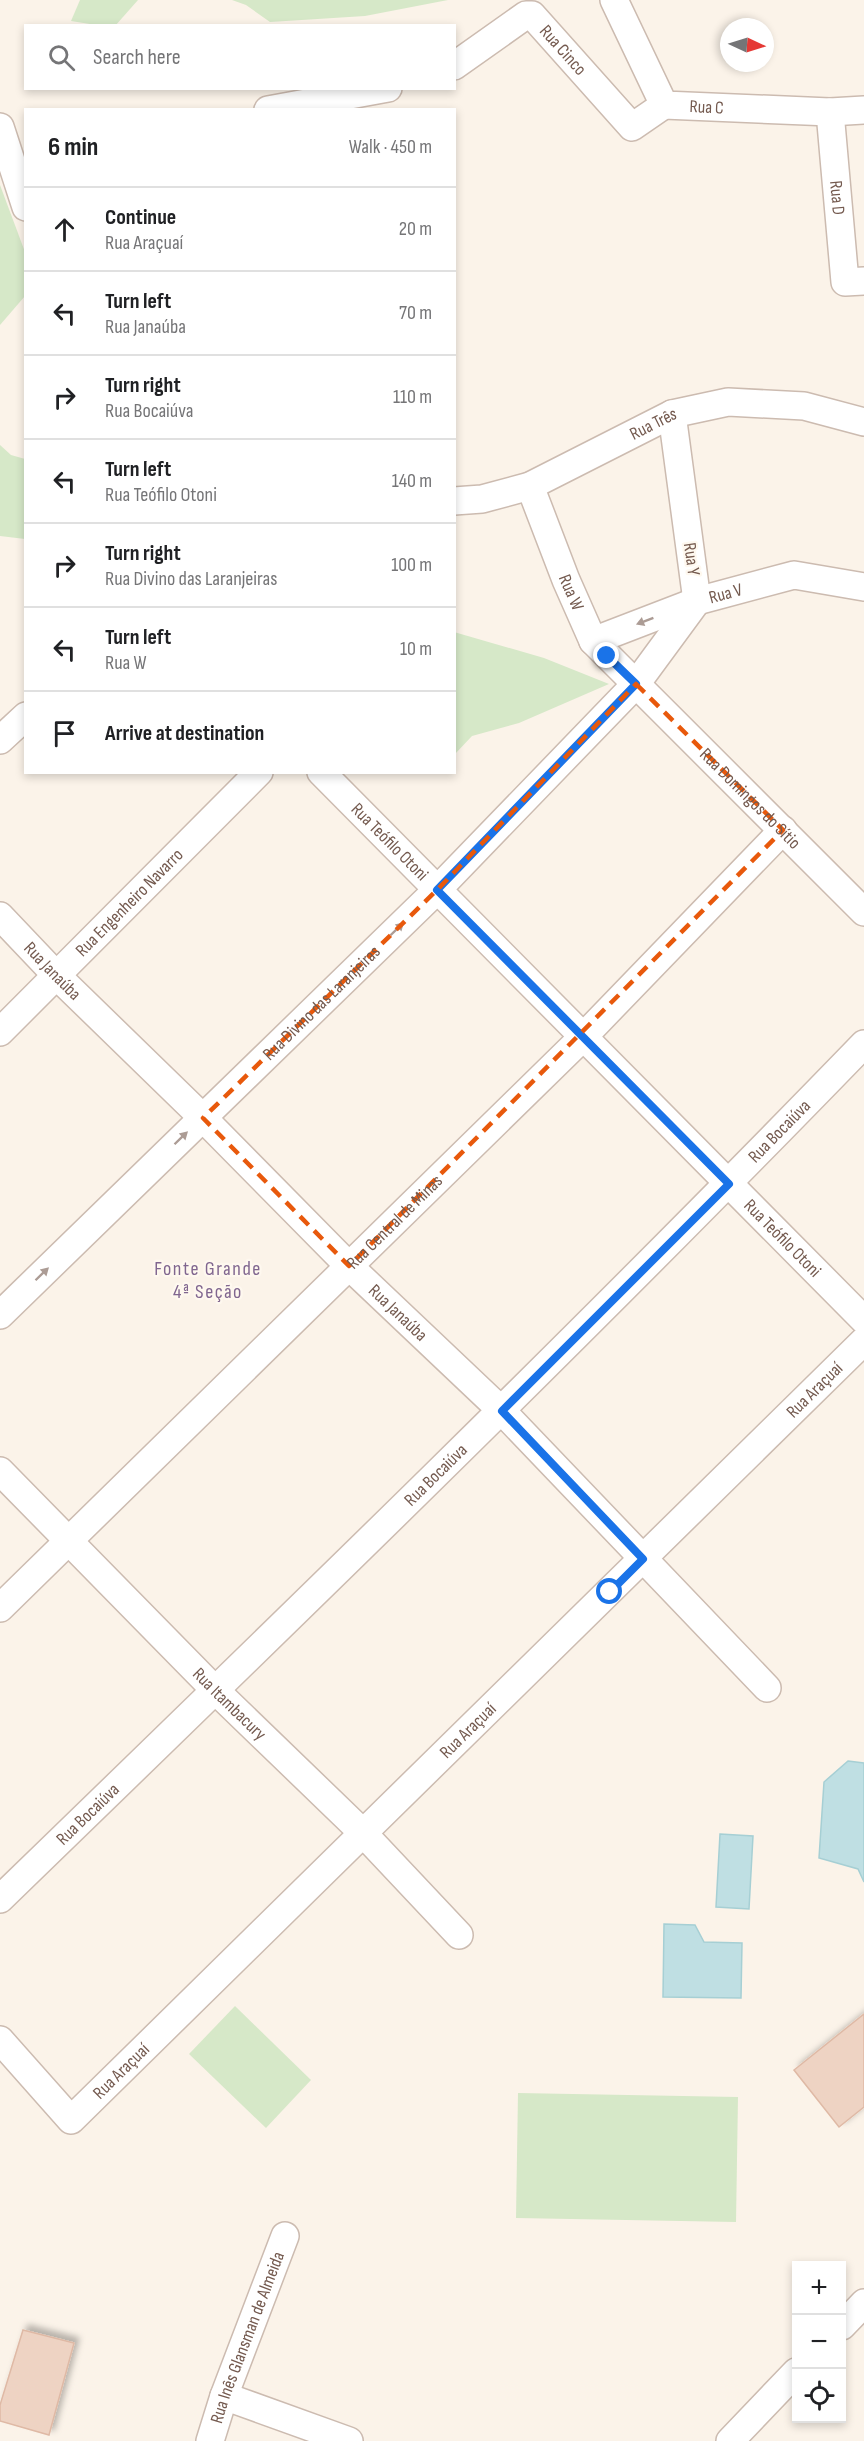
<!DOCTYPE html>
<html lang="en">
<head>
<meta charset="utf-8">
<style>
	body { margin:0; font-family:"Sofia Sans Condensed",sans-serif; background:#f2f2f2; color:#202124 }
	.controls { position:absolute; right:18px; bottom:18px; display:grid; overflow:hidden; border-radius:0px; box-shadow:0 3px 9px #0003 }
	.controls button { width:54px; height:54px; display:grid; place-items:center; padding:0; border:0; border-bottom:2px solid #e0e0e0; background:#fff; color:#202124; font:30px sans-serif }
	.compass { position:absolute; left:720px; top:18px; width:54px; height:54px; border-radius:50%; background:#fff; box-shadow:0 3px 9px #0003; rotate:94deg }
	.stop { position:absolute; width:18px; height:18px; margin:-14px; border:4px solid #1a73e8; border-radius:50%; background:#fff }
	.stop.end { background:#1a73e8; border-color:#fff; box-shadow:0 2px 6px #0008 }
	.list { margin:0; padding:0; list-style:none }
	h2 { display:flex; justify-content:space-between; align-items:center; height:78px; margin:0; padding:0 24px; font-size:26px }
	h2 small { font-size:20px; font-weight:400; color:#757577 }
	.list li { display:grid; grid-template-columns:39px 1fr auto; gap:18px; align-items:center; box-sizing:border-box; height:84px; padding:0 24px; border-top:2px solid #e0e0e0 }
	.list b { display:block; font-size:22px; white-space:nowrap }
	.list p { margin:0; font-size:20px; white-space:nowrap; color:#757577 }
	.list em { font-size:20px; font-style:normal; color:#757577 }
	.icon { flex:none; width:33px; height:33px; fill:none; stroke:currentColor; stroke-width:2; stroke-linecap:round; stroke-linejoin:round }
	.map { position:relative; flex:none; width:864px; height:2441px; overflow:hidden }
	.search { position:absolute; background:#fff; box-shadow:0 3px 9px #0003; left:24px; top:24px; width:432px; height:66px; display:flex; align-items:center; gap:15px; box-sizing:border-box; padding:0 21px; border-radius:0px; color:#757577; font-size:22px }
	.panel { position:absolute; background:#fff; box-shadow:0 3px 9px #0003; left:24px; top:108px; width:432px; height:666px; border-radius:0px }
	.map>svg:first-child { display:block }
	.green { fill:#d6e8c8 }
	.water { fill:#bfdfe3; stroke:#a6cfd4; stroke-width:1.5 }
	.building { fill:#eed3c3; stroke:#dfb9a5; stroke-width:1.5; filter:url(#shadow) }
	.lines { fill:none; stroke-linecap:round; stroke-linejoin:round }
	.minor-casing { stroke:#ccbbb0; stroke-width:30 }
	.minor { stroke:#fff; stroke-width:27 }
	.oneway { fill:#ac9c95 }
	.route { stroke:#1a73e8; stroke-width:8 }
	.marked { fill:none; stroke:#e8590c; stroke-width:4.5; stroke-dasharray:12 8; stroke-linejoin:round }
	.labels { text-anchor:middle; stroke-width:4.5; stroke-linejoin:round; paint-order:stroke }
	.street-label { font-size:18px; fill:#745a4f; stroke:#fef8ef }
	.neighbourhood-label { font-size:20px; letter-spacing:1.5px; fill:#80668f; stroke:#fef8ef }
</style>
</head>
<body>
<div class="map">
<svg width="864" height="2441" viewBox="0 0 864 2441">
	<defs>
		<filter id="shadow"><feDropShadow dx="5" dy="-5" stdDeviation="3" flood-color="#0004"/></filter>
	</defs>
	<rect width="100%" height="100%" fill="#fbf3e9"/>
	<g class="green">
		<path d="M80,0H138L115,26L96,25L71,21Z"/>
		<path d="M232,0H448L365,16L270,22L246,5Z"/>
		<path d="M0,185L25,252V296L0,325Z"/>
		<path d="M0,445L11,455L25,459V539L0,536Z"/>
		<path d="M454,632L544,658L609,684L519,723L472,736L455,754Z"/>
		<path d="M235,2006L311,2080L266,2128L189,2054Z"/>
		<path d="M518,2093L738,2097L736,2222L516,2218Z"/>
	</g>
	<g class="water">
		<path d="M848,1761L864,1763V1882L858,1869L819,1858L824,1782Z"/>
		<path d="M720,1834L753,1836L749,1909L716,1907Z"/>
		<path d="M664,1924L695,1925L704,1942L742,1943L741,1998L663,1997Z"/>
	</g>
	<g class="building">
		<path d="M864,2014V2107L839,2127L794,2070Z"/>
		<path d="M23,2330L74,2343L49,2435L0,2421V2405Z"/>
	</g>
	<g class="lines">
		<g class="minor-casing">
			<g id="minor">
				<path id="s1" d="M614,0L664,105L830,112L864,110"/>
				<path id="s2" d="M454,66L526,15H532L632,127L664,105"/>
				<path d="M268,110L388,88"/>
				<path id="s3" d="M830,112L845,282L864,281"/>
				<path d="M0,127L26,207"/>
				<path id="s4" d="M530,486L566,580L593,641L864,912"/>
				<path id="s5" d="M454,501L482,499L530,486L672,414L728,402L804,406L864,422"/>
				<path id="s6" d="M593,641L697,601L794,575L864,587"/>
				<path d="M0,740L26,716"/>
				<path id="s7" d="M321,772L864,1320"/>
				<path id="s8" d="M0,916L57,976L203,1118L349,1266L502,1411L767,1688"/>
				<path id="s9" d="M0,1032L259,772"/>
				<path id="s10" d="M0,1315L437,890L636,684L697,601L672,414"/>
				<path id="s11" d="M0,1471L215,1690L362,1832L459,1935"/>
				<path id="s12" d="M0,1608L583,1037L783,830"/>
				<path id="s13" d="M0,1899C291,1617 582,1335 864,1044"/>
				<path id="s14" d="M0,2040L71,2120L864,1341"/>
				<path d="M842,2326L864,2303"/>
				<path d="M224,2396L349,2441"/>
				<path id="s15" d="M210,2441L224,2396L285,2236"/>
				<path d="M730,2441L796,2372"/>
			</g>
		</g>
		<use href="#minor" class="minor"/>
	</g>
	<defs><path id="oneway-solid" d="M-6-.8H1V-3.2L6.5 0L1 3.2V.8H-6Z" transform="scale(1.5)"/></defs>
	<g class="oneway">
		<use href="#oneway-solid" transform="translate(645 621) rotate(159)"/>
		<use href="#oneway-solid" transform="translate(397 929) rotate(-44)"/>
		<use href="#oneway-solid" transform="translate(181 1138) rotate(-44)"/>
		<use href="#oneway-solid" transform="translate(42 1274) rotate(-44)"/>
	</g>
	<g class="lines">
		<path class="route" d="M607,656L636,684L437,890L729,1184L502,1411L643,1559L610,1592"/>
	</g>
	<path class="marked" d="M636,684L783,830L349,1266L203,1118L437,890Z"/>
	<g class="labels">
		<g class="street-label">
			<text dy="6" stroke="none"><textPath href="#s2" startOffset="141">Rua Cinco</textPath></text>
			<text dy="6" stroke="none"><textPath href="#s1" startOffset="159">Rua C</textPath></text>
			<text dy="6" stroke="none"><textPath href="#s3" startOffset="86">Rua D</textPath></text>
			<text dy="6" stroke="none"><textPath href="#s5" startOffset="216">Rua Três</textPath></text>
			<text transform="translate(692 559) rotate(82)" y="6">Rua Y</text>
			<text dy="6" stroke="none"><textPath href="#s4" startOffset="114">Rua W</textPath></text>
			<text dy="6" stroke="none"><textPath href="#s6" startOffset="141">Rua V</textPath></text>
			<text dy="6" stroke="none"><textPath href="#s4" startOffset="390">Rua Domingos do Sítio</textPath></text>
			<text dy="6" stroke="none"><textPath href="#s7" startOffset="98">Rua Teófilo Otoni</textPath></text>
			<text dy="6" stroke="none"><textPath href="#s9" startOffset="183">Rua Engenheiro Navarro</textPath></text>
			<text dy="6" stroke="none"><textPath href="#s8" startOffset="76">Rua Janaúba</textPath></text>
			<text dy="6" stroke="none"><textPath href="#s10" startOffset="448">Rua Divino das Laranjeiras</textPath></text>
			<text dy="6" stroke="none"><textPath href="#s13" startOffset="1094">Rua Bocaiúva</textPath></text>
			<text dy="6" stroke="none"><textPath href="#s12" startOffset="552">Rua Central de Minas</textPath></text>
			<text dy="6" stroke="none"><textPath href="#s7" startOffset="656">Rua Teófilo Otoni</textPath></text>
			<text dy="6" stroke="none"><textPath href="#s8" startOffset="562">Rua Janaúba</textPath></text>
			<text dy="6" stroke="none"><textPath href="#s14" startOffset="1149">Rua Araçuaí</textPath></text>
			<text dy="6" stroke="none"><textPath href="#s13" startOffset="608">Rua Bocaiúva</textPath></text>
			<text dy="6" stroke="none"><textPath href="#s11" startOffset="327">Rua Itambacury</textPath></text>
			<text dy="6" stroke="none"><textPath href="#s14" startOffset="663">Rua Araçuaí</textPath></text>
			<text dy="6" stroke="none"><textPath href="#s13" startOffset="122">Rua Bocaiúva</textPath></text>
			<text dy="6" stroke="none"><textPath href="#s14" startOffset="177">Rua Araçuaí</textPath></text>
			<text dy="6" stroke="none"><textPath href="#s15" startOffset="110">Rua Inês Glansman de Almeida</textPath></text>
		</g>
		<g class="neighbourhood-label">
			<text x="208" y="1275">Fonte Grande<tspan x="208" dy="23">4ª Seção</tspan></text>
		</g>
	</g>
</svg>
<div class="controls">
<button>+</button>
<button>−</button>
<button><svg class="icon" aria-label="locate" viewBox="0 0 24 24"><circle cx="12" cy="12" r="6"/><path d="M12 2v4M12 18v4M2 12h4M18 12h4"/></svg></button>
</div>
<svg class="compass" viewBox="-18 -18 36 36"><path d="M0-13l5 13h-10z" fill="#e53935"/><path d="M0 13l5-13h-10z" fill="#757577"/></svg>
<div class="stop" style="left:610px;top:1592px"></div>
<div class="stop end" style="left:607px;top:656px"></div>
<div class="search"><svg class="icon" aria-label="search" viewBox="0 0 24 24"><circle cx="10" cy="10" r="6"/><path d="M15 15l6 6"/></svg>Search here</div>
<section class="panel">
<h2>6 min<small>Walk · 450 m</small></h2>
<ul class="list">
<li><svg class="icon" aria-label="ahead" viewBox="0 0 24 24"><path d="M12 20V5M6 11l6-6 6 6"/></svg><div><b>Continue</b><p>Rua Araçuaí</p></div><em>20 m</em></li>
<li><svg class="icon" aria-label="left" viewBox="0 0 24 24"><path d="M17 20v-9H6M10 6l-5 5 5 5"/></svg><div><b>Turn left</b><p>Rua Janaúba</p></div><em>70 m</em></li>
<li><svg class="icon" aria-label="right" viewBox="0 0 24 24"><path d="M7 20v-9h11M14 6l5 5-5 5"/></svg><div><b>Turn right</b><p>Rua Bocaiúva</p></div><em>110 m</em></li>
<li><svg class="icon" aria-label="left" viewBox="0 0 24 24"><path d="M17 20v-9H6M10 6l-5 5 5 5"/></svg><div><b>Turn left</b><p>Rua Teófilo Otoni</p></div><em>140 m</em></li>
<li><svg class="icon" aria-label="right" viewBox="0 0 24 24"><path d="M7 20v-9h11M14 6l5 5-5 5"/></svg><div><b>Turn right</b><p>Rua Divino das Laranjeiras</p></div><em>100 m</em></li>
<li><svg class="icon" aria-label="left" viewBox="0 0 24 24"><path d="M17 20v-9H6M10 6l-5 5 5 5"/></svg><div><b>Turn left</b><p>Rua W</p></div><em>10 m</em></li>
<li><svg class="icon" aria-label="arrive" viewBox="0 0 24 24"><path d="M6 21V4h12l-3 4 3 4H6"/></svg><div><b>Arrive at destination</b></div></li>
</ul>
</section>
</div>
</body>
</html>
